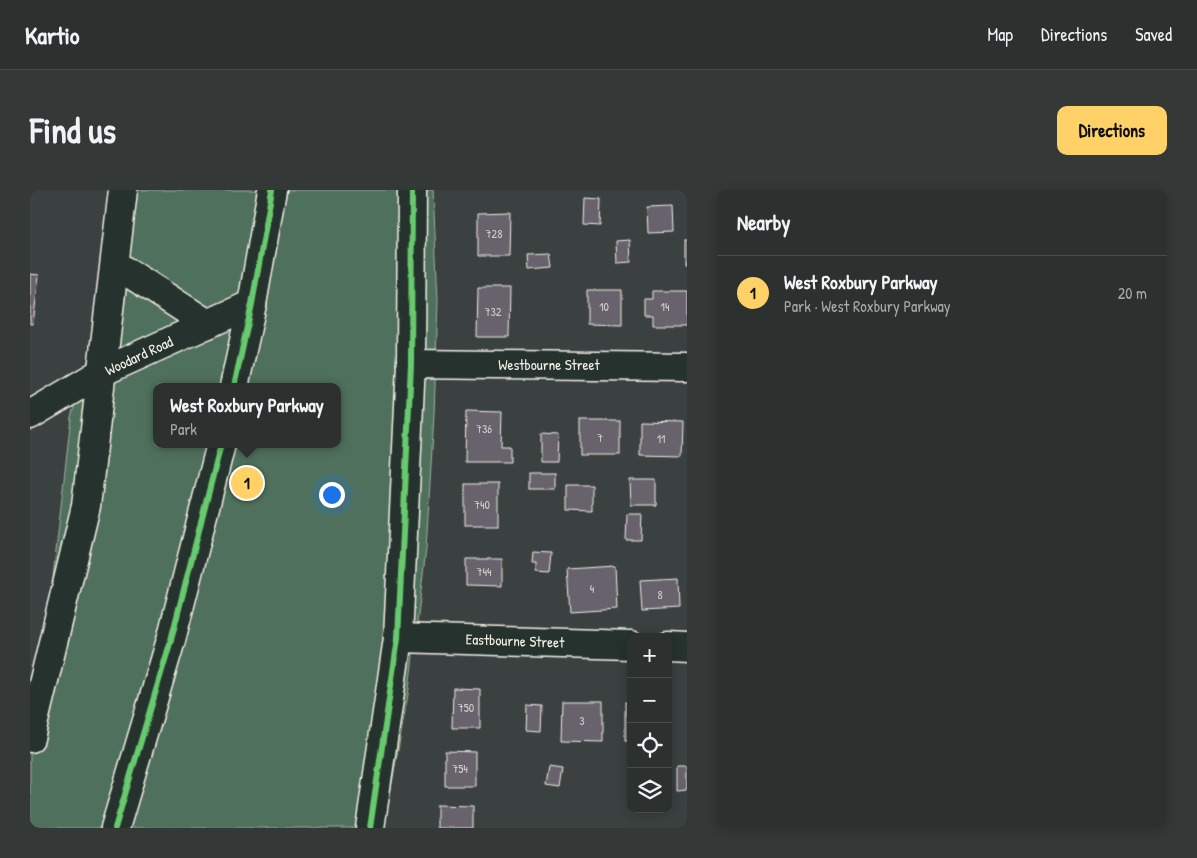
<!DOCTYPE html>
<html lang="en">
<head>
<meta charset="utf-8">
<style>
	body { margin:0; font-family:"Patrick Hand",sans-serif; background:#343938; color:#f1f3f6 }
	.controls { position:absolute; right:15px; bottom:15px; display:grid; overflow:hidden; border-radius:10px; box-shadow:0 2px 12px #0003 }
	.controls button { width:45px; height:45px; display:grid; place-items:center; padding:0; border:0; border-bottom:1px solid #484c4c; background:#2c3130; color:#f1f3f6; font:25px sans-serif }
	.you { position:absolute; left:301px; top:304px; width:18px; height:18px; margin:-12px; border:4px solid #fff; border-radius:50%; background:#1a73e8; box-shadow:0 0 0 8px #1a73e833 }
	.badge { display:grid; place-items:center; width:32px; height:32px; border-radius:50%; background:#ffd166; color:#111; font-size:16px; font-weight:700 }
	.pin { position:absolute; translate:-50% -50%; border:2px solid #fff; box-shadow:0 1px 5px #0006 }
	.popup { position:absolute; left:123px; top:193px; width:188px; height:65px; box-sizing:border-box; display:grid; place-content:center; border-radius:10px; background:#2c3130; filter:drop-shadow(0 1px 4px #0005); font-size:16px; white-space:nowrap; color:#a6a9ab }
	.popup b { font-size:19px; color:#f1f3f6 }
	.popup::after { content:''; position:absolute; left:50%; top:100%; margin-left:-10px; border:10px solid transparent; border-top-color:#2c3130 }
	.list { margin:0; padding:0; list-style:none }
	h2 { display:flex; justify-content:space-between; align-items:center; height:65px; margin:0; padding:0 20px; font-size:21px }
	h2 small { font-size:16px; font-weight:400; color:#a6a9ab }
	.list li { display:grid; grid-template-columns:32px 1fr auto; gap:15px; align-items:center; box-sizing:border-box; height:75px; padding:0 20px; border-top:1px solid #484c4c }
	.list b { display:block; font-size:19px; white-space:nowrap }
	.list p { margin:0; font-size:16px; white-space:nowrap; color:#a6a9ab }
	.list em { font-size:16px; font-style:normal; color:#a6a9ab }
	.icon { flex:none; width:28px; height:28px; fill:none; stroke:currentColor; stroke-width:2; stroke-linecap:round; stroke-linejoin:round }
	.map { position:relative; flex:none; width:657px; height:638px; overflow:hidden; border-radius:10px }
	header { display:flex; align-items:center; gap:30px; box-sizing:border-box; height:70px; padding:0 25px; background:#2c3130; border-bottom:1px solid #484c4c }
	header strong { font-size:24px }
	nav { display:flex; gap:28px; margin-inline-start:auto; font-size:18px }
	.intro { display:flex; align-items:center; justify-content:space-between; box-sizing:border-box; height:120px; padding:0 30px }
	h1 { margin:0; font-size:35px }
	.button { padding:12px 22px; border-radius:10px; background:#ffd166; color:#111; font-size:18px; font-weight:700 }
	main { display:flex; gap:30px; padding:0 30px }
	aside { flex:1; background:#2c3130; border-radius:10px; box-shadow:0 2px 12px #0003 }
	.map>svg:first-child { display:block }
	.green { fill:#4f705b; stroke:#a2b0a2; fill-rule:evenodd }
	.building { fill:#67626d; stroke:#f4f1e8 }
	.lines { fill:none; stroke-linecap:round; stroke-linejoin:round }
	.minor-casing { stroke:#f4f1e8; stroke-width:31 }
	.major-casing { stroke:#f4f1e8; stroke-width:31 }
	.minor { stroke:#26332d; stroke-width:28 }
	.major { stroke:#26332d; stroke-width:28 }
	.cycleway-casing { stroke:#26332d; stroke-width:9 }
	.cycleway { stroke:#67ca6e; stroke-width:6 }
	.labels { text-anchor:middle; stroke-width:4; stroke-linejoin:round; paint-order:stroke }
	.number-label { font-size:12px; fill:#d1cdc9 }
	.street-label { font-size:15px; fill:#f4f1e8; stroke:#26332d }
</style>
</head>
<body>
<header>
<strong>Kartio</strong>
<nav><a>Map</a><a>Directions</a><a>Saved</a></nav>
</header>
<div class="intro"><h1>Find us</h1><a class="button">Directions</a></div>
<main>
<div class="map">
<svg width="657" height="638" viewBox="0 0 657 638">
	<rect width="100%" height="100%" fill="#3a4140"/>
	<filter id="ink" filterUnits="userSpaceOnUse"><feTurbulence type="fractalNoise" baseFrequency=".02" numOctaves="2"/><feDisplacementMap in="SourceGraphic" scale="10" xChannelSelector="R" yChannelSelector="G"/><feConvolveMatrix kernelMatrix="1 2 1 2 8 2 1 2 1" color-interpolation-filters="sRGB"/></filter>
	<g filter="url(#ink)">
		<path class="green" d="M78,0H403L408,110L404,225L396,359L379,499L354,638H0V510L20,414L41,227L84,85ZM127,197H307V254H127Z"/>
		<g class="building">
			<path d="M555,8L571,9L570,36L554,35Z"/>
			<path d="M643,16L644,42L618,43L617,17Z"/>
			<path d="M480,22L479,66H448V23Z"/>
			<path d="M600,50L601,72L587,73L586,51Z"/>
			<rect x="654" y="50" width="3" height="23"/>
			<path d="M521,64L523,78L499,80L498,65Z"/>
			<path d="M0,84L9,85L3,134H0Z"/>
			<path d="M448,98H480L479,147H447Z"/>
			<path d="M557,100H592V135L557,134Z"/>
			<path d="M622,101H657V135H623V125H614V109H622Z"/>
			<path d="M436,221L472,222L471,256H480V272H435Z"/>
			<rect x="550" y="231" width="40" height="34"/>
			<path d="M610,231L653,232L652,266L610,265Z"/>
			<path d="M511,244L528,245L527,272H511Z"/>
			<rect x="499" y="283" width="26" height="16"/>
			<path d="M600,290H626V315H601Z"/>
			<rect x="435" y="294" width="33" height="41"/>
			<path d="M538,295H562V321L538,320Z"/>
			<path d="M597,324H612L611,350H596Z"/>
			<path d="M503,362L521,363L519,384L506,383V374H502Z"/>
			<path d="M436,369H472V396L436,395Z"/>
			<path d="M585,376L587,419L540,422L537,379Z"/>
			<path d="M648,388L649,419L612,421L610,390Z"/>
			<path d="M423,498L450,499V538H422Z"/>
			<path d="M532,511H573V552L531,551Z"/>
			<rect x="595" y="512" width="6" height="39"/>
			<path d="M497,515L512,516L511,541L496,540Z"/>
			<path d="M415,561L445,562V596H415Z"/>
			<path d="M647,576H657V600L647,601Z"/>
			<path d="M519,577L533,579L530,598L516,596Z"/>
			<path d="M407,615L443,616V638H407Z"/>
		</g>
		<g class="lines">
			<g class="minor-casing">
				<g id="minor">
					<path d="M85,74L178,134"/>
					<path d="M381,174L657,177"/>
					<path d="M0,225L72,182L222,114"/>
					<path d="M368,448L601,455"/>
					<path d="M638,456L657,457"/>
					<path d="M0,548L56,316L93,0"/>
					<path d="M340,638L368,448L381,174L382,0"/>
				</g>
			</g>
			<g class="major-casing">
				<g id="major">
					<path d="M204,197L222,114L242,0"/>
					<path d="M85,638L141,450L191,254"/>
				</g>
			</g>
			<use href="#minor" class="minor"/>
			<use href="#major" class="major"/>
			<g class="cycleway-casing">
				<g id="cycleway">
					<path d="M204,197L222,114L242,0"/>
					<path d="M85,638L141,450L191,254"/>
					<path d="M340,638L368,448L381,174L382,0"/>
				</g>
			</g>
			<use href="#cycleway" class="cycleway"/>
		</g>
	</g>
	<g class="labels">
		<g class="number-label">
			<text x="464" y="48">728</text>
			<text x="574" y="121">10</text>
			<text x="635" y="121">14</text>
			<text x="463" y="126">732</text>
			<text x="454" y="243">736</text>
			<text x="570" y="252">7</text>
			<text x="631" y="253">11</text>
			<text x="452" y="319">740</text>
			<text x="454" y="386">744</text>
			<text x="562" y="403">4</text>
			<text x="630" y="409">8</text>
			<text x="436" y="522">750</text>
			<text x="552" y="535">3</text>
			<text x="430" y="583">754</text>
		</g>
		<g class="street-label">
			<text transform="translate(109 166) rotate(-25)" y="5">Woodard Road</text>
			<text x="519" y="180">Westbourne Street</text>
			<text transform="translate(485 451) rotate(2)" y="5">Eastbourne Street</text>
		</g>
	</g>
</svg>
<div class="controls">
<button>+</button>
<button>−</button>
<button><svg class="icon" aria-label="locate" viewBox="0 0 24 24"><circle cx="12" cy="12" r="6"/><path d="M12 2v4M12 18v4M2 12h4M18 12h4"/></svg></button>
<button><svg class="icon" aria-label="layers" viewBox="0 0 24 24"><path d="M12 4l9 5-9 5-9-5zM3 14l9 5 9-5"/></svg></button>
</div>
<div class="you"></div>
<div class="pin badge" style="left:217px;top:293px">1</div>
<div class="popup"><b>West Roxbury Parkway</b>Park</div>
</div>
<aside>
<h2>Nearby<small></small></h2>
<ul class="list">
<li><span class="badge">1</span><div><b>West Roxbury Parkway</b><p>Park · West Roxbury Parkway</p></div><em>20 m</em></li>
</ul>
</aside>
</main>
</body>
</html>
